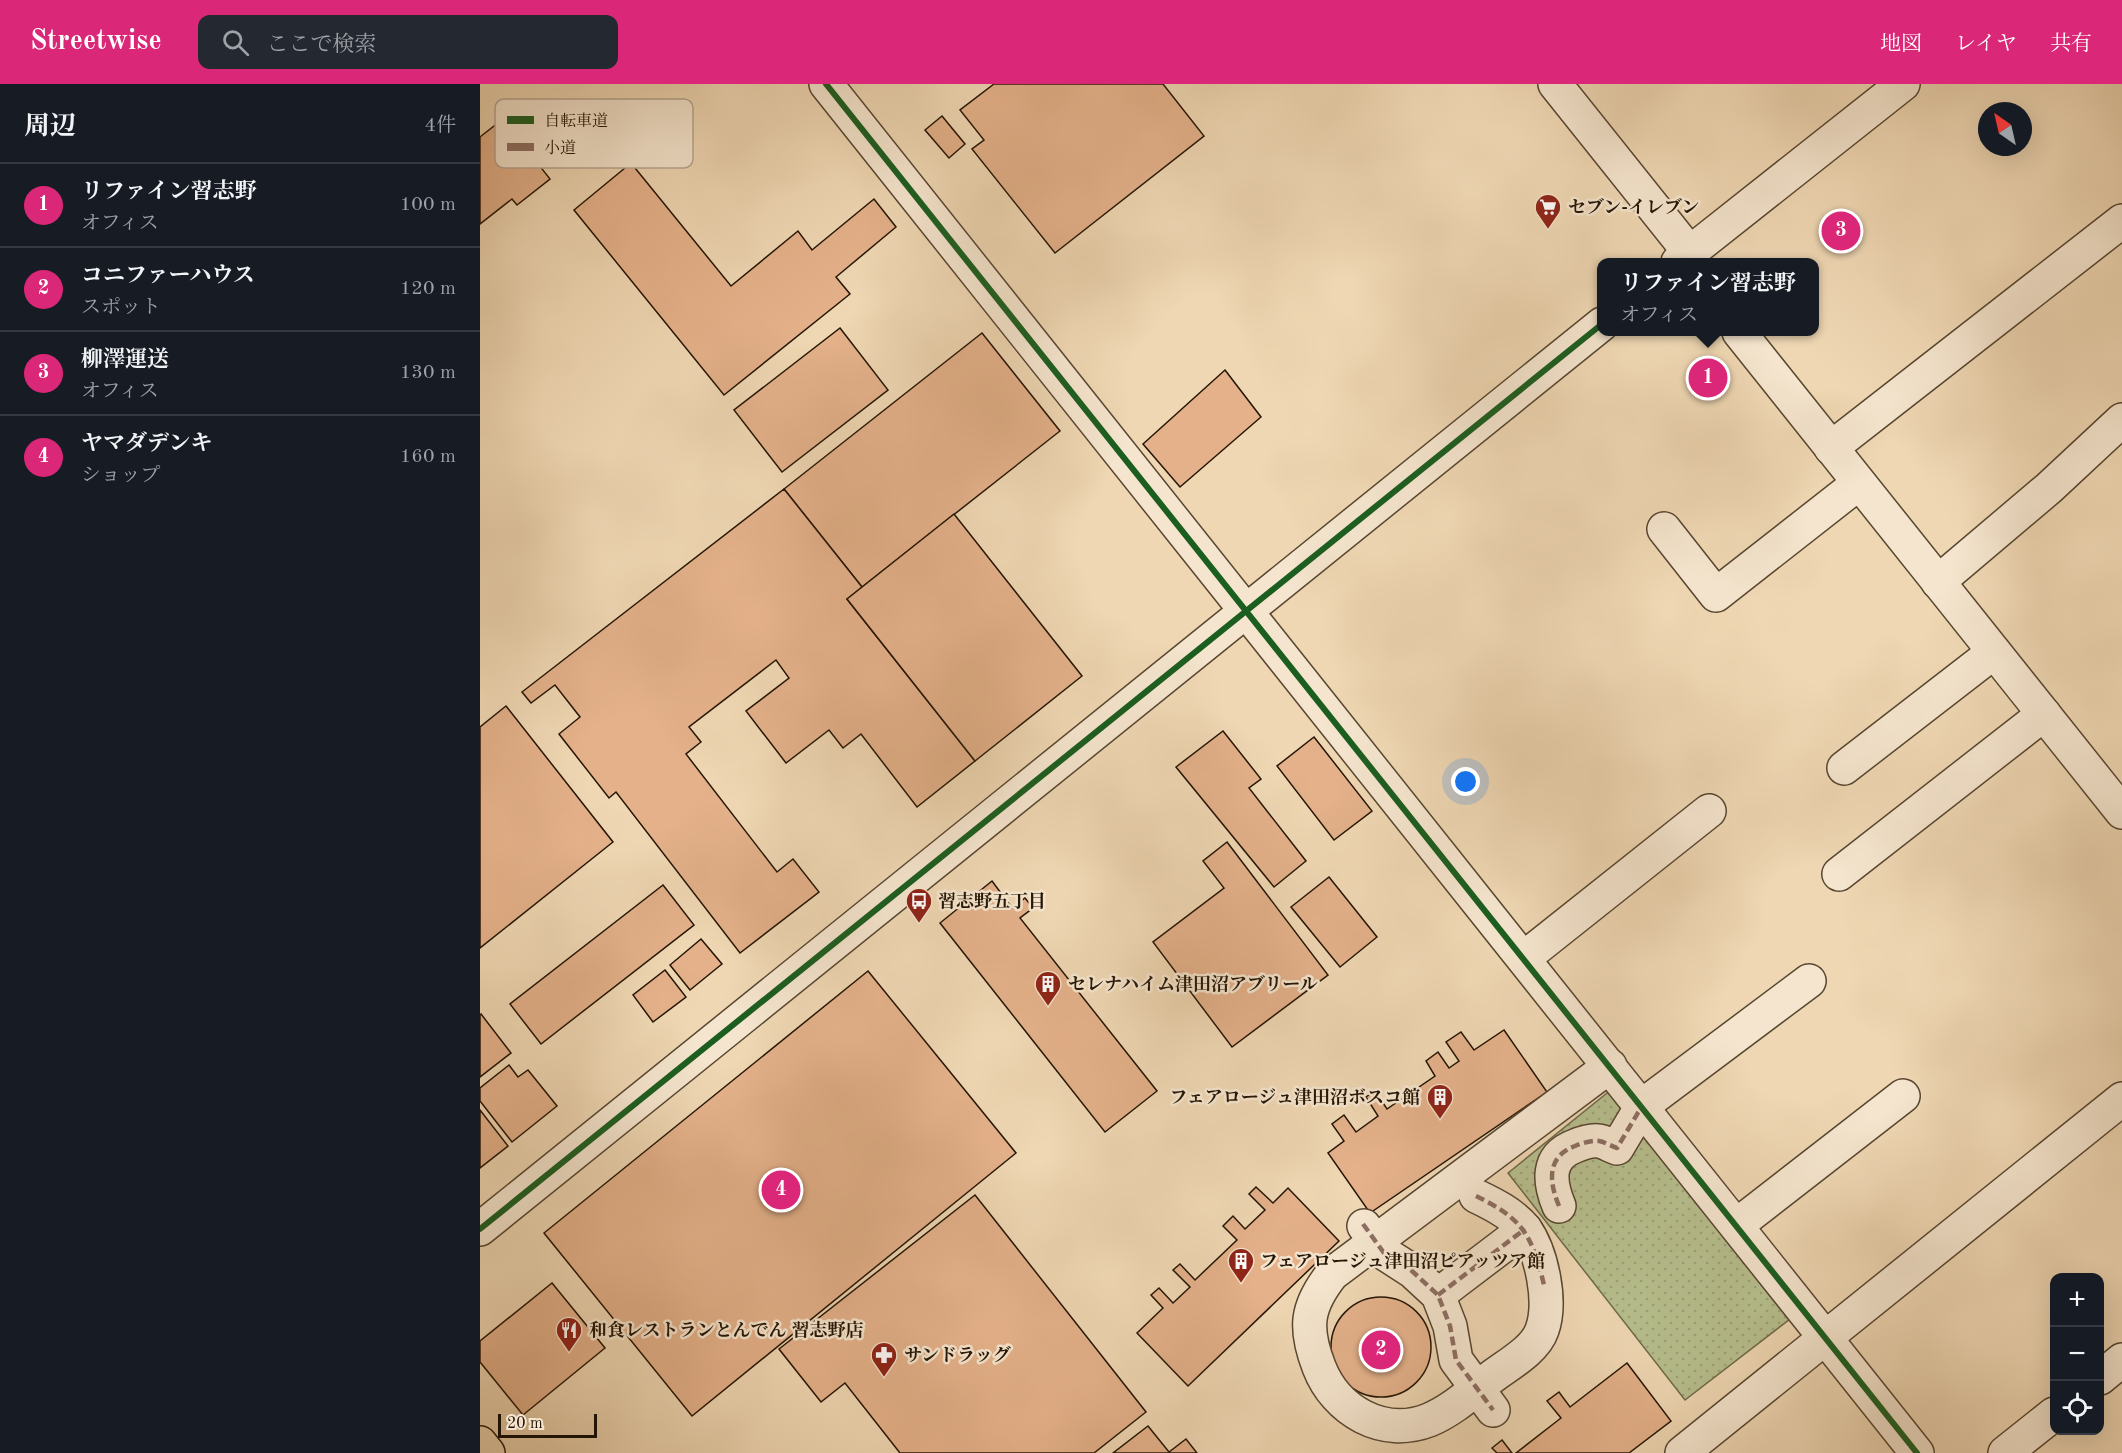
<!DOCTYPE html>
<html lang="ja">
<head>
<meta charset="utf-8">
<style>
	body { margin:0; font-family:"Old Standard TT","Noto Serif JP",serif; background:#242831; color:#f1f3f6 }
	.controls { position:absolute; right:18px; bottom:18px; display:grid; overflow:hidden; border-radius:12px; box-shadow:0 6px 24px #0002 }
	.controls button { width:54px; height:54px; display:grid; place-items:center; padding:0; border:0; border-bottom:2px solid #363941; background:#171b24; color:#f1f3f6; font:30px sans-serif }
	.compass { position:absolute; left:1498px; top:18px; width:54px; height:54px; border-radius:50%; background:#171b24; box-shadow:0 6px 24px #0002; rotate:326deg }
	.scale { position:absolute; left:18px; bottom:15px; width:99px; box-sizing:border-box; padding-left:6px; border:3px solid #241505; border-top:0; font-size:16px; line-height:21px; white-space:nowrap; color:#241505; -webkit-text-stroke:4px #f5e5ce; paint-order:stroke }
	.you { position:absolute; left:986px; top:698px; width:21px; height:21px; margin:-15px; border:4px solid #fff; border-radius:50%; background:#1a73e8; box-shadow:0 0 0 9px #1a73e833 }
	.badge { display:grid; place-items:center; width:39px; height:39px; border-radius:50%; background:#db2777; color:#fff; font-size:20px; font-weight:700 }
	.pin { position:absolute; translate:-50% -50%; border:3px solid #fff; box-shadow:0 2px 6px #0006 }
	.popup { position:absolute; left:1117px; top:174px; width:222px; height:78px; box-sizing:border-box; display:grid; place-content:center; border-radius:12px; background:#171b24; filter:drop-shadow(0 2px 4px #0005); font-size:20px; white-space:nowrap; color:#9ea1a6 }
	.popup b { font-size:22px; color:#f1f3f6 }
	.popup::after { content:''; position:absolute; left:50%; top:100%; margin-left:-12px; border:12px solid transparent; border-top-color:#171b24 }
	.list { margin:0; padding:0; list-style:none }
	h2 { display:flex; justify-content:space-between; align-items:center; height:78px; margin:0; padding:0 24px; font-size:26px }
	h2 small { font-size:20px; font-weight:400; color:#9ea1a6 }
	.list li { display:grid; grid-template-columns:39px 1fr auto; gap:18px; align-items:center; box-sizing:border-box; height:84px; padding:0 24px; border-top:2px solid #363941 }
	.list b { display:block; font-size:22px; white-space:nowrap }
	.list p { margin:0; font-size:20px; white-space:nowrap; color:#9ea1a6 }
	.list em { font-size:20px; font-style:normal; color:#9ea1a6 }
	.icon { flex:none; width:33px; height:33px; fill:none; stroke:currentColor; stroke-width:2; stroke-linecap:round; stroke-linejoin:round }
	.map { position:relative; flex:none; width:1642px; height:1369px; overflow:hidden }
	header { display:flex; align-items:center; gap:36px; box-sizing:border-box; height:84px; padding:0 30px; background:#db2777; color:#fff }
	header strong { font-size:28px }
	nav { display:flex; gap:33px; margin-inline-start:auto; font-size:21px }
	.search { width:420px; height:54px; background:#242831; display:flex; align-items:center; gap:15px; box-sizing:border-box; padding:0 21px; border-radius:12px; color:#9ea1a6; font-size:22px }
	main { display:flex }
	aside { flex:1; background:#171b24 }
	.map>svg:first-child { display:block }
	.grass { fill:url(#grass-dots); stroke:#6e6a4a; stroke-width:1.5 }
	.building { fill:#e4b18a; stroke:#241505; stroke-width:1.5 }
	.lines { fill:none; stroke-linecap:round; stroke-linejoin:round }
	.minor-casing { stroke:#574630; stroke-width:36 }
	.major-casing { stroke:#241505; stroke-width:36 }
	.minor { stroke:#f5e5ce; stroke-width:33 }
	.major { stroke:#efd7b3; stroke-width:33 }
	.quiet { stroke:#8d6e63; stroke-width:4.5; stroke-dasharray:9 4.5; stroke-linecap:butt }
	.cycleway-casing { stroke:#f5e5ce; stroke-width:10 }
	.cycleway { stroke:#1b5e20; stroke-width:6 }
	.labels { text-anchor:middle; stroke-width:5; stroke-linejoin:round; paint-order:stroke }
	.poi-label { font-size:18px; font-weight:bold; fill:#241505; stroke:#f5e5ce; text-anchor:start }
	.key { fill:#f5e5ce; stroke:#b6a792; stroke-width:1.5 }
	.key-label { font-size:16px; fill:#241505 }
</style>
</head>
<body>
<header>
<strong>Streetwise</strong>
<div class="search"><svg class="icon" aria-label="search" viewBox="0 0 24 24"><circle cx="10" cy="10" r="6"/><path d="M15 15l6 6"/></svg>ここで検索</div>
<nav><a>地図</a><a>レイヤ</a><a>共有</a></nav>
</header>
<main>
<aside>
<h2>周辺<small>4件</small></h2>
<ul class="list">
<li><span class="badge">1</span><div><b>リファイン習志野</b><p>オフィス</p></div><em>100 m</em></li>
<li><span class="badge">2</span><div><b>コニファーハウス</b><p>スポット</p></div><em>120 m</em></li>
<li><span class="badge">3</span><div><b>柳澤運送</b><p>オフィス</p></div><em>130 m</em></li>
<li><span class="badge">4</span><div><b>ヤマダデンキ</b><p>ショップ</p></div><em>160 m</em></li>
</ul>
</aside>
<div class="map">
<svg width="1642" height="1369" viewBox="0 0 1642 1369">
	<defs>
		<pattern id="grass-dots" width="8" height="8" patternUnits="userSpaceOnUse" patternTransform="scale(1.5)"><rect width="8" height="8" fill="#b7bf8e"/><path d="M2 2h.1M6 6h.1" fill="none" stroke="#9da379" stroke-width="1.8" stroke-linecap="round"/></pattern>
	</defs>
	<rect width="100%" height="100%" fill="#efd7b3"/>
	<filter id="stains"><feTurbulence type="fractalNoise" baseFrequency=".00333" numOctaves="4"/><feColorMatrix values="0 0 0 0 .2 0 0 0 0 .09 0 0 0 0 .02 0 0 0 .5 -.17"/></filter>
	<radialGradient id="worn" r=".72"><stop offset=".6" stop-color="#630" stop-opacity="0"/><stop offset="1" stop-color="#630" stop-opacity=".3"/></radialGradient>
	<path class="grass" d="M1132,1005L1310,1235L1205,1316L1028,1089Z"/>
	<g class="building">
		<path d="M514,0H683L724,52L575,169L492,65L504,56L480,26Z"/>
		<path d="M462,32L485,60L469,74L445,46Z"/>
		<path d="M23,35L70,95L37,121L32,115L0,140V53Z"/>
		<path d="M151,79L251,202L318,147L332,166L394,115L416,143L356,193L370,210L244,311L94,126Z"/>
		<path d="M360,244L408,306L302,388L254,326Z"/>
		<path d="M502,249L580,347L382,503L304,405Z"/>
		<path d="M745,286L781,333L700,403L663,360Z"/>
		<path d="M304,405L382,503L367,515L495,677L437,723L381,650L363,664L349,646L306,679L266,627L309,594L296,576L209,643L221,658L206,670L297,788L313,775L339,808L260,869L136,708L129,714L79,650L100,633L75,601L51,619L42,608Z"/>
		<path d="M474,430L602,592L495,677L367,515Z"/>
		<path d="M26,622L133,758L0,864V643Z"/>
		<path d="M743,647L781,695L769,704L826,777L794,803L696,683Z"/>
		<path d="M834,653L892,727L854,756L797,682Z"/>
		<path d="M747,758L848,891L752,963L673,858L744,804L723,777Z"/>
		<path d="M849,793L897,853L860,883L811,823Z"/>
		<path d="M512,797L532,824L545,814L553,824L540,834L677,1007L625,1048L460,839Z"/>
		<path d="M183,801L214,841L61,960L30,920Z"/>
		<path d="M221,855L242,880L210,906L190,881Z"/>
		<path d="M185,886L206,913L173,938L153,911Z"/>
		<path d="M388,887L536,1069L212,1332L64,1149Z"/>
		<path d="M1,930L31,969L0,993V931Z"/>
		<path d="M1024,946L1067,1008L890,1129L848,1069L864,1057L852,1040L864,1031L876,1048L898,1032L886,1013L895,1007L907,1025L955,992L946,977L958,968L969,984L979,977L966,958L981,948L994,966Z"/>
		<path d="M29,981L38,993L48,986L77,1022L32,1058L0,1017V1004Z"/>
		<path d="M0,1026L28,1062L0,1084Z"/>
		<path d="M776,1103L793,1119L808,1104L859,1157L708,1302L657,1249L683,1224L671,1211L679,1204L693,1219L710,1203L693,1186L700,1180L715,1196L757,1156L743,1142L753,1132L765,1145L785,1126L769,1110Z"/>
		<path d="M495,1111L666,1328L614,1369H420L365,1299L341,1318L299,1265Z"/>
		<path d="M72,1199L125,1264L43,1331L0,1278V1257Z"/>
		<circle cx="901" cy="1263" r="50"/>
		<path d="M1147,1279L1191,1337L1149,1369H1036L1081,1334L1067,1317L1079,1308L1090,1323Z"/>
		<path d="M668,1342L689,1368L706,1355L717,1369H633Z"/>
		<path d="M1022,1356L1032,1369H1017L1012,1364Z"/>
	</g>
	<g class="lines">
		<g class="minor-casing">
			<g id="minor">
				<path d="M346,0L1437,1369"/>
				<path d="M1075,0L1210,169"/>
				<path d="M1198,178L1423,0"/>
				<path d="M1259,248L1642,728"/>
				<path d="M1351,364L1642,137"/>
				<path d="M1184,445L1236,511L1379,399"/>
				<path d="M1458,498L1569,404L1642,336"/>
				<path d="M1364,684L1514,568"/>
				<path d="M1359,790L1564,630"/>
				<path d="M1044,874L1229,727"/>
				<path d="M996,1112C1013,1120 1033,1130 1045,1145C1062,1169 1072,1218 1062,1246C1055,1266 1029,1280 1013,1292C993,1307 973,1326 949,1336C903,1354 856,1327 839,1283C824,1244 826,1223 852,1190L1130,982"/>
				<path d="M1079,1122C1069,1098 1066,1073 1095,1062C1102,1059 1112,1056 1119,1057C1125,1058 1131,1062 1137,1064L1162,1022L1329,897"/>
				<path d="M1257,1141L1423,1012"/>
				<path d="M884,1142L904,1169L932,1187L958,1211L970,1242L976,1276L1013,1326"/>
				<path d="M0,1145L1122,240"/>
				<path d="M958,1211L1045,1145"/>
				<path d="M1620,1294L1642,1276"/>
				<path d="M1202,1369L1642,1015"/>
				<path d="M1525,1369L1574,1330"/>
			</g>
		</g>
		<g class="major-casing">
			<path id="major" d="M0,1359L8,1369"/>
		</g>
		<use href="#minor" class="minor"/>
		<use href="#major" class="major"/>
		<g class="quiet">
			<path d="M996,1112C1043,1135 1052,1151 1064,1201"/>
			<path d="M1079,1122C1069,1098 1066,1073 1095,1062C1102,1059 1112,1056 1119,1057C1125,1058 1131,1062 1137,1064L1162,1022"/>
			<path d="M883,1140L904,1169L932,1187L958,1211L970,1242L976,1276L1013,1326"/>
			<path d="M958,1211L1045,1145"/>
		</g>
		<g class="cycleway-casing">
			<g id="cycleway">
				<path d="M346,0L1437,1369"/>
				<path d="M0,1145L1122,240"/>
			</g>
		</g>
		<use href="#cycleway" class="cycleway"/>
	</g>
	<defs>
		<g id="supermarket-pin" transform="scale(1.35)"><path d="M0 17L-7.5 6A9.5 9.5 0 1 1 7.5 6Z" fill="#8f2418" stroke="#f5e5ce"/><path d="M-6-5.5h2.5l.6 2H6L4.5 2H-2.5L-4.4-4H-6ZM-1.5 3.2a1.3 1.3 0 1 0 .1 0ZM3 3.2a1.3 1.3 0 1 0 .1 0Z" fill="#fff"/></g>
		<g id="bus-pin" transform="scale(1.35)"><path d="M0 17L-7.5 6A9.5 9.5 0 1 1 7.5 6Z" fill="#8f2418" stroke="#f5e5ce"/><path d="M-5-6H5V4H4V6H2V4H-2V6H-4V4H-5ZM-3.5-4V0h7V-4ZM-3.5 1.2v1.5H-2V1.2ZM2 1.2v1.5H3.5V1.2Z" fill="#fff"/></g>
		<g id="building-pin" transform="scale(1.35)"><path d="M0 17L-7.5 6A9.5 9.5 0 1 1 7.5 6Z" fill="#8f2418" stroke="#f5e5ce"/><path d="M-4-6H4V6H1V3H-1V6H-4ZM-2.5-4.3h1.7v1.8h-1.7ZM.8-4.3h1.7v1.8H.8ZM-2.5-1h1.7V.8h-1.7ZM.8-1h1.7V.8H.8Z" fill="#fff"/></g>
		<g id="restaurant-pin" transform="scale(1.35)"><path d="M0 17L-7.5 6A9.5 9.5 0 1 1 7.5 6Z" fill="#8f2418" stroke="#f5e5ce"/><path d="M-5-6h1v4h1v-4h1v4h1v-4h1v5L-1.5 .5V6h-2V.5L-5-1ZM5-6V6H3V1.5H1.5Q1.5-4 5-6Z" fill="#fff"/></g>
		<g id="pharmacy-pin" transform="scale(1.35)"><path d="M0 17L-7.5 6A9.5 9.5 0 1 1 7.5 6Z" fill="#8f2418" stroke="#f5e5ce"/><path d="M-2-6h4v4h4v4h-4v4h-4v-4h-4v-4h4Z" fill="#fff"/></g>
	</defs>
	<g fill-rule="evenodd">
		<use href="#supermarket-pin" x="1068" y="123"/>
		<use href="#bus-pin" x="439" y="817"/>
		<use href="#building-pin" x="568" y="900"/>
		<use href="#building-pin" x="960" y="1013"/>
		<use href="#building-pin" x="761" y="1177"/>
		<use href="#restaurant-pin" x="89" y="1246"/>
		<use href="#pharmacy-pin" x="404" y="1271"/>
	</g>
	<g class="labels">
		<g class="poi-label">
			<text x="1088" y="129">セブン-イレブン</text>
			<text x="458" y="823">習志野五丁目</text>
			<text x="588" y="906">セレナハイム津田沼アブリール</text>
			<text x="940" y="1019" text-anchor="end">フェアロージュ津田沼ボスコ館</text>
			<text x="780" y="1183">フェアロージュ津田沼ピアッツア館</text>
			<text x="109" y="1252">和食レストランとんでん 習志野店</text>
			<text x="424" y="1277">サンドラッグ</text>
		</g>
	</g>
	<rect x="15" y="15" width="198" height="69" rx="9" class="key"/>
	<rect x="27" y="32" width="27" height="8" fill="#1b5e20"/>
	<rect x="27" y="59" width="27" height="8" fill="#8d6e63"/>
	<g class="key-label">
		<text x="64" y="42">自転車道</text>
		<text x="64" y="69">小道</text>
	</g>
	<rect width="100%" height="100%" filter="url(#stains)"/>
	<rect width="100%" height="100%" fill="url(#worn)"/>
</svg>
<div class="controls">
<button>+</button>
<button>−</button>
<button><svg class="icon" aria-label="locate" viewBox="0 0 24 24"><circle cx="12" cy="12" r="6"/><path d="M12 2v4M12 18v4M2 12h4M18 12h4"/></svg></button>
</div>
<svg class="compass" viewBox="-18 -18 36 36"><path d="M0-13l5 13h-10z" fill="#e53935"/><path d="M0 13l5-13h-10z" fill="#9ea1a6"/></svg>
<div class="scale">20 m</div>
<div class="you"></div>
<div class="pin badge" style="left:1228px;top:294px">1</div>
<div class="popup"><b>リファイン習志野</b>オフィス</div>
<div class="pin badge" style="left:901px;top:1266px">2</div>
<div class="pin badge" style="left:1361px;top:147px">3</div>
<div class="pin badge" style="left:301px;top:1106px">4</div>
</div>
</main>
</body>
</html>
